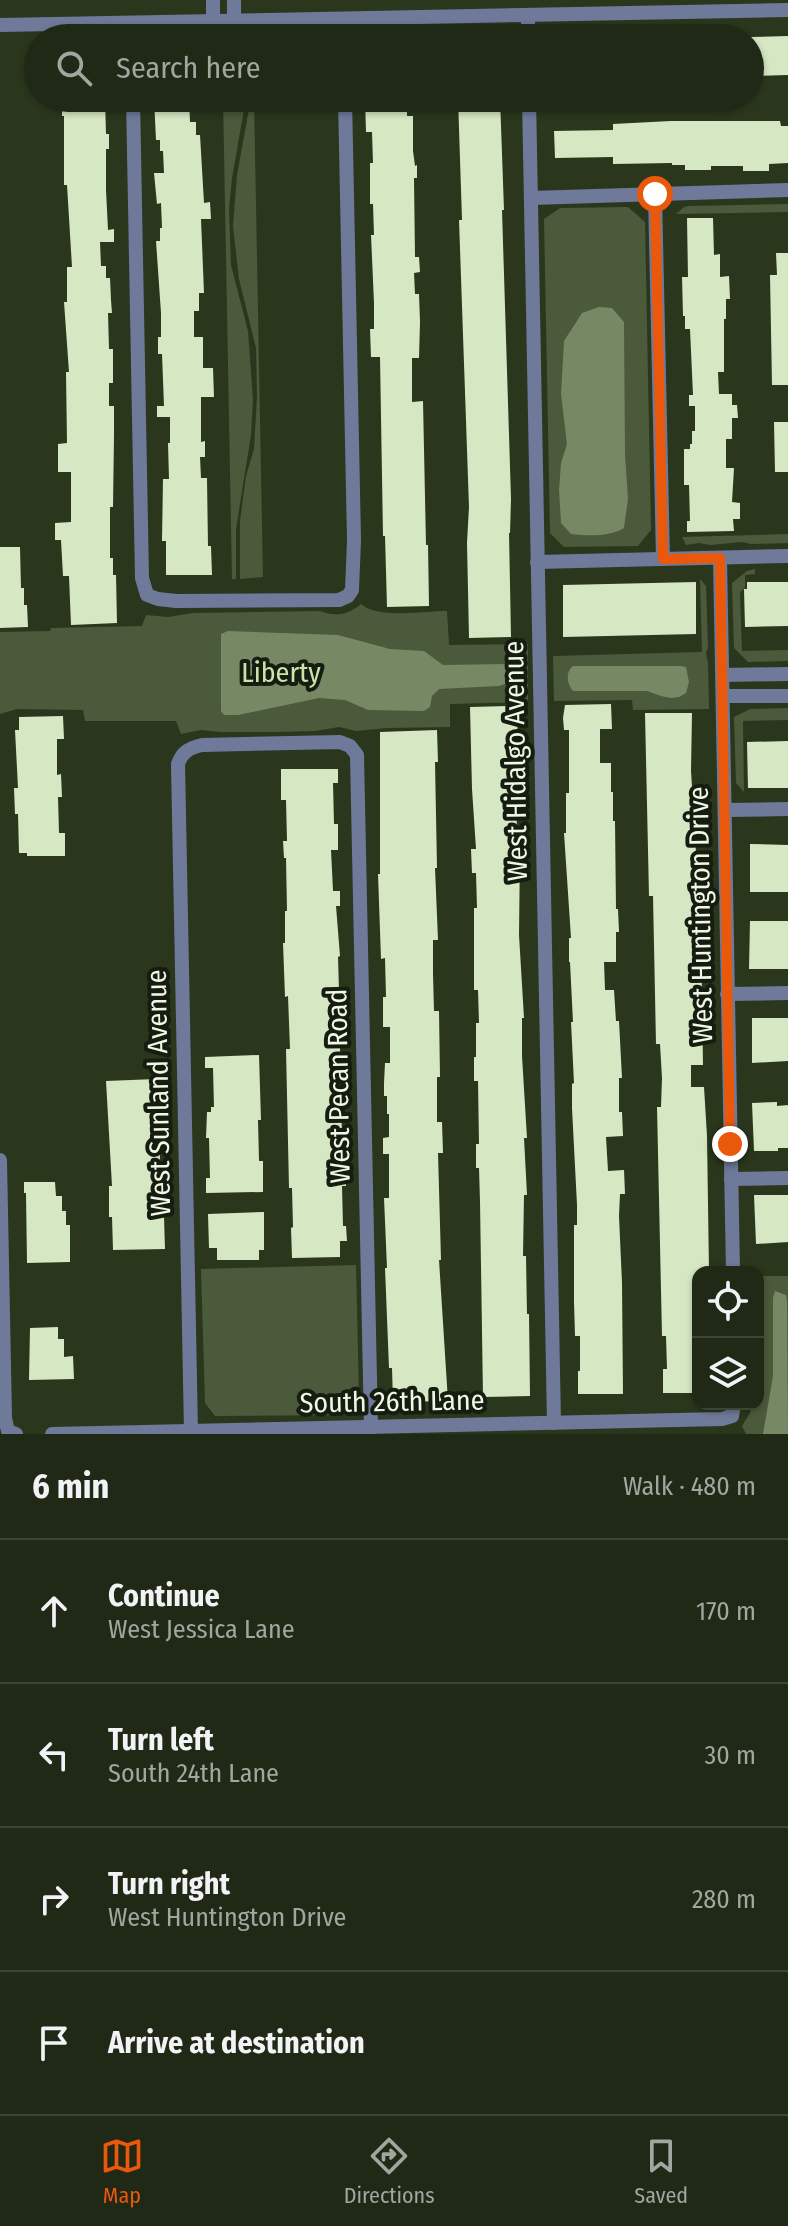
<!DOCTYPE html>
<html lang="en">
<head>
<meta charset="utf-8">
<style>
	body { margin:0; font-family:"Fira Sans Condensed",sans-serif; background:#28311e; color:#f1f3f6 }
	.controls { position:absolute; right:24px; bottom:24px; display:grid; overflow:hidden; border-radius:16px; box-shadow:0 2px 6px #0004 }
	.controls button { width:72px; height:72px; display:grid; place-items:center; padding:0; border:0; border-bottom:2px solid #3d4534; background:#202915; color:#f1f3f6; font:40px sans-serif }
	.stop { position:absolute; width:24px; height:24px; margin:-18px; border:6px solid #ea580c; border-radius:50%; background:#fff }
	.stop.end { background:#ea580c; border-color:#fff; box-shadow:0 2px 8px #0008 }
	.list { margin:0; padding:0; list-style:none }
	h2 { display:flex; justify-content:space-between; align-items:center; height:104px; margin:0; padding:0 32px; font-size:34px }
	h2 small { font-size:26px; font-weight:400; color:#a2a6a0 }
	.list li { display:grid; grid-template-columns:52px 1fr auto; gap:24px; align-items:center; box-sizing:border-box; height:144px; padding:0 32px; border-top:2px solid #3d4534 }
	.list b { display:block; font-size:30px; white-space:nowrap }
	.list p { margin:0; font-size:26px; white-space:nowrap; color:#a2a6a0 }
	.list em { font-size:26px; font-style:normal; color:#a2a6a0 }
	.icon { flex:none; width:44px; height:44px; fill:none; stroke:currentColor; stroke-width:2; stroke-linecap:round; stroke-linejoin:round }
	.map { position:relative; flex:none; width:788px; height:1434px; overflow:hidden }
	.search { position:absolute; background:#202915; box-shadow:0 2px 6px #0004; left:24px; right:24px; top:24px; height:88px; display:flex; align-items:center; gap:20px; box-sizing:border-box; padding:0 28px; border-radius:44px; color:#a2a6a0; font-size:30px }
	.sheet { height:680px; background:#202915 }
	nav { display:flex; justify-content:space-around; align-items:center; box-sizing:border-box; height:112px; border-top:2px solid #3d4534; background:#202915; font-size:22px; color:#a2a6a0 }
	nav a { display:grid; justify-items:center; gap:4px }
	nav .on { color:#ea580c }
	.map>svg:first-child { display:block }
	.green { fill:#4a5a3a }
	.water { fill:#778865 }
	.building { fill:#d5e8c3 }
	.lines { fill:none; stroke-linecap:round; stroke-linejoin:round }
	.street { stroke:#6f7a9a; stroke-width:14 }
	.route { stroke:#ea580c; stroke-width:10 }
	.labels { text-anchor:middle; stroke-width:8; stroke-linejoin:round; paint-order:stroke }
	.park-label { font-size:28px; fill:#c8e5aa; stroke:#161c10 }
	.street-label { font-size:28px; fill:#eff8e7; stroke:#161c10 }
</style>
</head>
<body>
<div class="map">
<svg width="788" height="1434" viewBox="0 0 788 1434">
	<rect width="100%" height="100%" fill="#2a371c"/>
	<g class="green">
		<path d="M223,98H246L232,178L229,209L231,265L248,331L253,400L251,435L236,529V579H232Z"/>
		<path d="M251,98H254L263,577L240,579V521L246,476L254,449L257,396L256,348L239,279L233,226L237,175Z"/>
		<path d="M788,204V212L676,214L684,207L688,206Z"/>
		<path d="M628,207L645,222L651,530L638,546L564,547L550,533L544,219L560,208Z"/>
		<path d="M788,534V543L751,544L742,542L710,545L699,543L686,545L682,537Z"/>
		<path d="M755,569V574L745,575V588L740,592L742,651L788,650V661L748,662L734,648L732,583L747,571Z"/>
		<path d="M700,579L706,586L708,648L706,653L708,664L709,709L633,710L632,700L554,701L553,656L702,652Z"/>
		<path d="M361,604C377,619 424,611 447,611L449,645L528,644V702L450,704V727L387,728L356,731L339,727L315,731L277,732H220L201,730L181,734L176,721H85L83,710L17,709L0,714V632L50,631L51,628L142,626L146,615L168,617L193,613L320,611C335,617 348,615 361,604Z"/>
		<path d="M788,708V720L743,721L744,792L736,783L734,717L750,709Z"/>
		<path d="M356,1265L359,1398L351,1415L215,1416L205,1403L201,1269Z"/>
		<path d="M758,1276H788V1434H746L742,1426L750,1413L751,1404H758Z"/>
	</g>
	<g class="water">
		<path d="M599,307L612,308L624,322L625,455L628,499L624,528C609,537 588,536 571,534L561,523L559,490L561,463L567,444L561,394L564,341L582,313Z"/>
		<path d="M228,631L338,635L390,649L424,651L443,665L505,664C510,671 511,675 508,683L499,686L439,689L432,696L430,707L424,711L368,710L345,700L319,698L238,715H224L221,711V634Z"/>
		<path d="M573,666H680L686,667L689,682L686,693L679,697L671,698L661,696L647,691H573C567,684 565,672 573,666Z"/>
		<path d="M775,1291L786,1295L787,1301L788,1434H763L773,1376V1298Z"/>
	</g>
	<g class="building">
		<path d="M788,36V75L750,76V37Z"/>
		<path d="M62,98H105L106,134H109V149H106V190L108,230L114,229V242H100L101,266H106V278H110L111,300L112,313H108L109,349H113V383H109V406H114V435L113,507H110V558H113V575H116L117,623L71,625L69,576H63L61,540H55V523L71,522V472H58V444L67,443L66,372H69L64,302H67V267H72L67,185H64V116H62Z"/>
		<path d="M158,98H189L190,122H196V135H200L204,203L210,202L211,219H201L204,293H199V311H194V337H203V368H213L214,397H201V442L205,441V457H200L201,478H207L208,546H211L212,575H166V541H162L163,479H169L168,443H170V417H157V406H164L162,354H158V337H161V313L156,241H160V228H162L161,203L157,204L154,173H164L163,151H160V140H156L154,99Z"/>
		<path d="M365,98H407V116H413V151L415,166L417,165V178H414L415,257H419L420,272L414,273L415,294H419L420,322L419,358H412V402L423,401L426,545H428L429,606L387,607L385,536H383L380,357H371L370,329H374V303L371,235H374L373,204H370V163H373L372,132H366Z"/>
		<path d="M458,98H500L504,210H502L511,499L510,533H509L511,637L469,638L467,543L469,507L459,220H462Z"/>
		<path d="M671,121H780L781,126H788V163L769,164V171H743V166H711V170H685V165H672V163L613,164V157L555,158L554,131L613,130V124Z"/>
		<path d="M687,218H713L714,255L720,254V277L729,276L730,299H726V319H724V372H718L719,394H732V405H737L738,418H732V439H726V468H734L732,502L740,503V519H733L734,531L687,532V521H690L689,485H684V449H690V444H692V431H695V406H689V395H693L690,329H685V316H683L682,277H688Z"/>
		<path d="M776,253H788V385H772L770,275H777Z"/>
		<path d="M774,422H788V472H775Z"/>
		<path d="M0,547H20L21,588H24V605H27L28,627L0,628Z"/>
		<path d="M696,582V634L563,637V585Z"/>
		<path d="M747,582H788V626L745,627L744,589H747Z"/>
		<path d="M611,704L612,729H600V763H611V792H613V821H615L616,909H618L619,932H616V962H604L605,990H614L616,1021H619L622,1078H619V1112H622L623,1136L606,1137L608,1171L624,1170L625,1194H620L619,1216L622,1283L623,1394H578V1371H580V1336H575L574,1302V1225H577V1205L572,1108V1084L574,1083L571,1022H573L570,962H569V938H571L564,833H566V793H569V730H564L563,718L565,705Z"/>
		<path d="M508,706V709H517L518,751H521L522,773H519V788H515L517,828L520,848L519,935L524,1018H522V1056L527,1138H524L527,1195H524L523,1256H526L527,1314H529L530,1396L483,1397L480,1201L479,1168H476V1144H479L478,1081H474V1057H476V1023H479L478,990H474V908H477L476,873H472L471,849H476L472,789L470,707Z"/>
		<path d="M645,713H692L691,771L693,803H695L696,865H697V880H706L701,930L703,1065H691V1087H704L707,1136L709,1272H698V1393H663V1369H667L666,1336H662L657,1107H661L662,1078L660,1044H656L653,896H649Z"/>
		<path d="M63,716L64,739H57V775L61,774L62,797H58L59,833H65V856H27V853H19L18,814H15L14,788H18L15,730H19V717Z"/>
		<path d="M437,730L438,762H435L437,868H435L438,940H433V974L434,1011H439L440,1077H437V1122H442L443,1153H438L441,1260H439L448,1401L393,1402L392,1368H389L385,1268H387L384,1198H389V1154H383V1138L389,1137V1114H387V1096H384V1083L385,1063H390V1027H383V997H386L385,958L381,959L378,874H380V732Z"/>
		<path d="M788,741V788H748L747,742Z"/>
		<path d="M281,769H338V783H333L334,824H338V850H331L333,891H340V906H336L340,956L338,957L339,991H336L341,1063H334L335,1087H340L342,1132H336V1154H338V1172L345,1171L346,1186H342L343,1226H346L347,1241H340V1257L292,1258L291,1228L293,1227L292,1188H289L286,1049H290L288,996L285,997L283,943H285V911H287L286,858H284L283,841H287L286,800H281Z"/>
		<path d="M750,844L788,845V892H750Z"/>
		<path d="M750,921H788V969H749Z"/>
		<path d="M752,1018H788V1061L752,1063Z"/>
		<path d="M259,1055L261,1120H258L259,1161H263V1192L206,1193V1178H210L209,1138H206L207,1112H211V1107H214L213,1068H205V1057Z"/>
		<path d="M156,1079V1095H164V1108H158L159,1129H157L158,1151H160L159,1202H166V1217H164L165,1249L113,1250L112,1217H109V1186H112L106,1081Z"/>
		<path d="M777,1102V1106L788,1105V1148H778V1151H754L752,1103Z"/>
		<path d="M24,1182H55L56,1196H62V1211H66V1225H70V1262L27,1263L26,1193H24Z"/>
		<path d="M754,1195H788V1242L756,1244Z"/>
		<path d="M264,1212V1250H259V1260H217V1248H209L208,1214Z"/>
		<path d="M58,1327V1339H64V1357L73,1356L74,1379L29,1380L30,1328Z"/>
	</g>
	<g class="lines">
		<g class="street">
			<path d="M213,0V21"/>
			<path d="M528,16V38"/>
			<path d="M344,19V38"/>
			<path d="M234,20V0"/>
			<path d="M0,25L788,10"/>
			<path d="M133,98L142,578L147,595L158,599L176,601L339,600L348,596L352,590L354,540L345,98"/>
			<path d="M529,98L554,1423"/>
			<path d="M655,194L663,559"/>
			<path d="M531,198L788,190"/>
			<path d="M720,558L733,1272"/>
			<path d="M537,562L788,556"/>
			<path d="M723,675L788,674"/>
			<path d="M723,696H788"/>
			<path d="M725,810L788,809"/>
			<path d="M727,994L788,993"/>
			<path d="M0,1160L5,1418L8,1431L16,1434"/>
			<path d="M731,1179L788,1178"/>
			<path d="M191,1431L178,764C182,752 189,748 202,745L340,742L350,746L357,755L371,1428"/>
			<path d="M52,1434L722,1419L732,1416L734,1404"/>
		</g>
	</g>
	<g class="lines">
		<path class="route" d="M655,194L663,559L720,558L730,1144"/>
	</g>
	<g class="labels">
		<g class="park-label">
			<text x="281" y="682">Liberty</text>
		</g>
		<g class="street-label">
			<text transform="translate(515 761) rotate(-91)" y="10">West Hidalgo Avenue</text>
			<text transform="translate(700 915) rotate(-91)" y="10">West Huntington Drive</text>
			<text transform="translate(338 1086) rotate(-91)" y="10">West Pecan Road</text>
			<text transform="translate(158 1093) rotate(-91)" y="10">West Sunland Avenue</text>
			<text transform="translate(392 1401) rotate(-1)" y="10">South 26th Lane</text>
		</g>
	</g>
</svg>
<div class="controls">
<button><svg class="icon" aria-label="locate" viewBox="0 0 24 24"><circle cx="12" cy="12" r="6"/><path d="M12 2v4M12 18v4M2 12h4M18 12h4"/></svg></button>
<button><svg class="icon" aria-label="layers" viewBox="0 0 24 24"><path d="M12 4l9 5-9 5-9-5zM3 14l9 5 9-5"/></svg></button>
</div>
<div class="stop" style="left:655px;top:194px"></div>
<div class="stop end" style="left:730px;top:1144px"></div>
<div class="search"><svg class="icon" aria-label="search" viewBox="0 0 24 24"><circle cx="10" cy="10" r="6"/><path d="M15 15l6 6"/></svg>Search here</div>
</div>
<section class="sheet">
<h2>6 min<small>Walk · 480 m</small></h2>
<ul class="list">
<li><svg class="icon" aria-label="ahead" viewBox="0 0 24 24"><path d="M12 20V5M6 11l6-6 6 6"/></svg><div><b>Continue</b><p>West Jessica Lane</p></div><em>170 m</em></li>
<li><svg class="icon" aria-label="left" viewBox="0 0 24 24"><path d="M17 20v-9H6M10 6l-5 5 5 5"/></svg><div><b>Turn left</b><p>South 24th Lane</p></div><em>30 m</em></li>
<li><svg class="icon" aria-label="right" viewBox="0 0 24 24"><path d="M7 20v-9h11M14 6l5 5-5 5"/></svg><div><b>Turn right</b><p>West Huntington Drive</p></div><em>280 m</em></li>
<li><svg class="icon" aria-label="arrive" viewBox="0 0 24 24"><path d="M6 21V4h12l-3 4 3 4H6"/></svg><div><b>Arrive at destination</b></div></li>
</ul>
</section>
<nav>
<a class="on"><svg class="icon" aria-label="map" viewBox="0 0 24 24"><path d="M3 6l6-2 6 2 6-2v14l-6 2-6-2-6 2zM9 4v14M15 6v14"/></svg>Map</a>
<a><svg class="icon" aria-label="directions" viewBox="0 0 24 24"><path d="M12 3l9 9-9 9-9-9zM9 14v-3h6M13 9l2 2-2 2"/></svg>Directions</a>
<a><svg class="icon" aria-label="saved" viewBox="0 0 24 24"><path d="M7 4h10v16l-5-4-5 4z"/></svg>Saved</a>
</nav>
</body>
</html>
